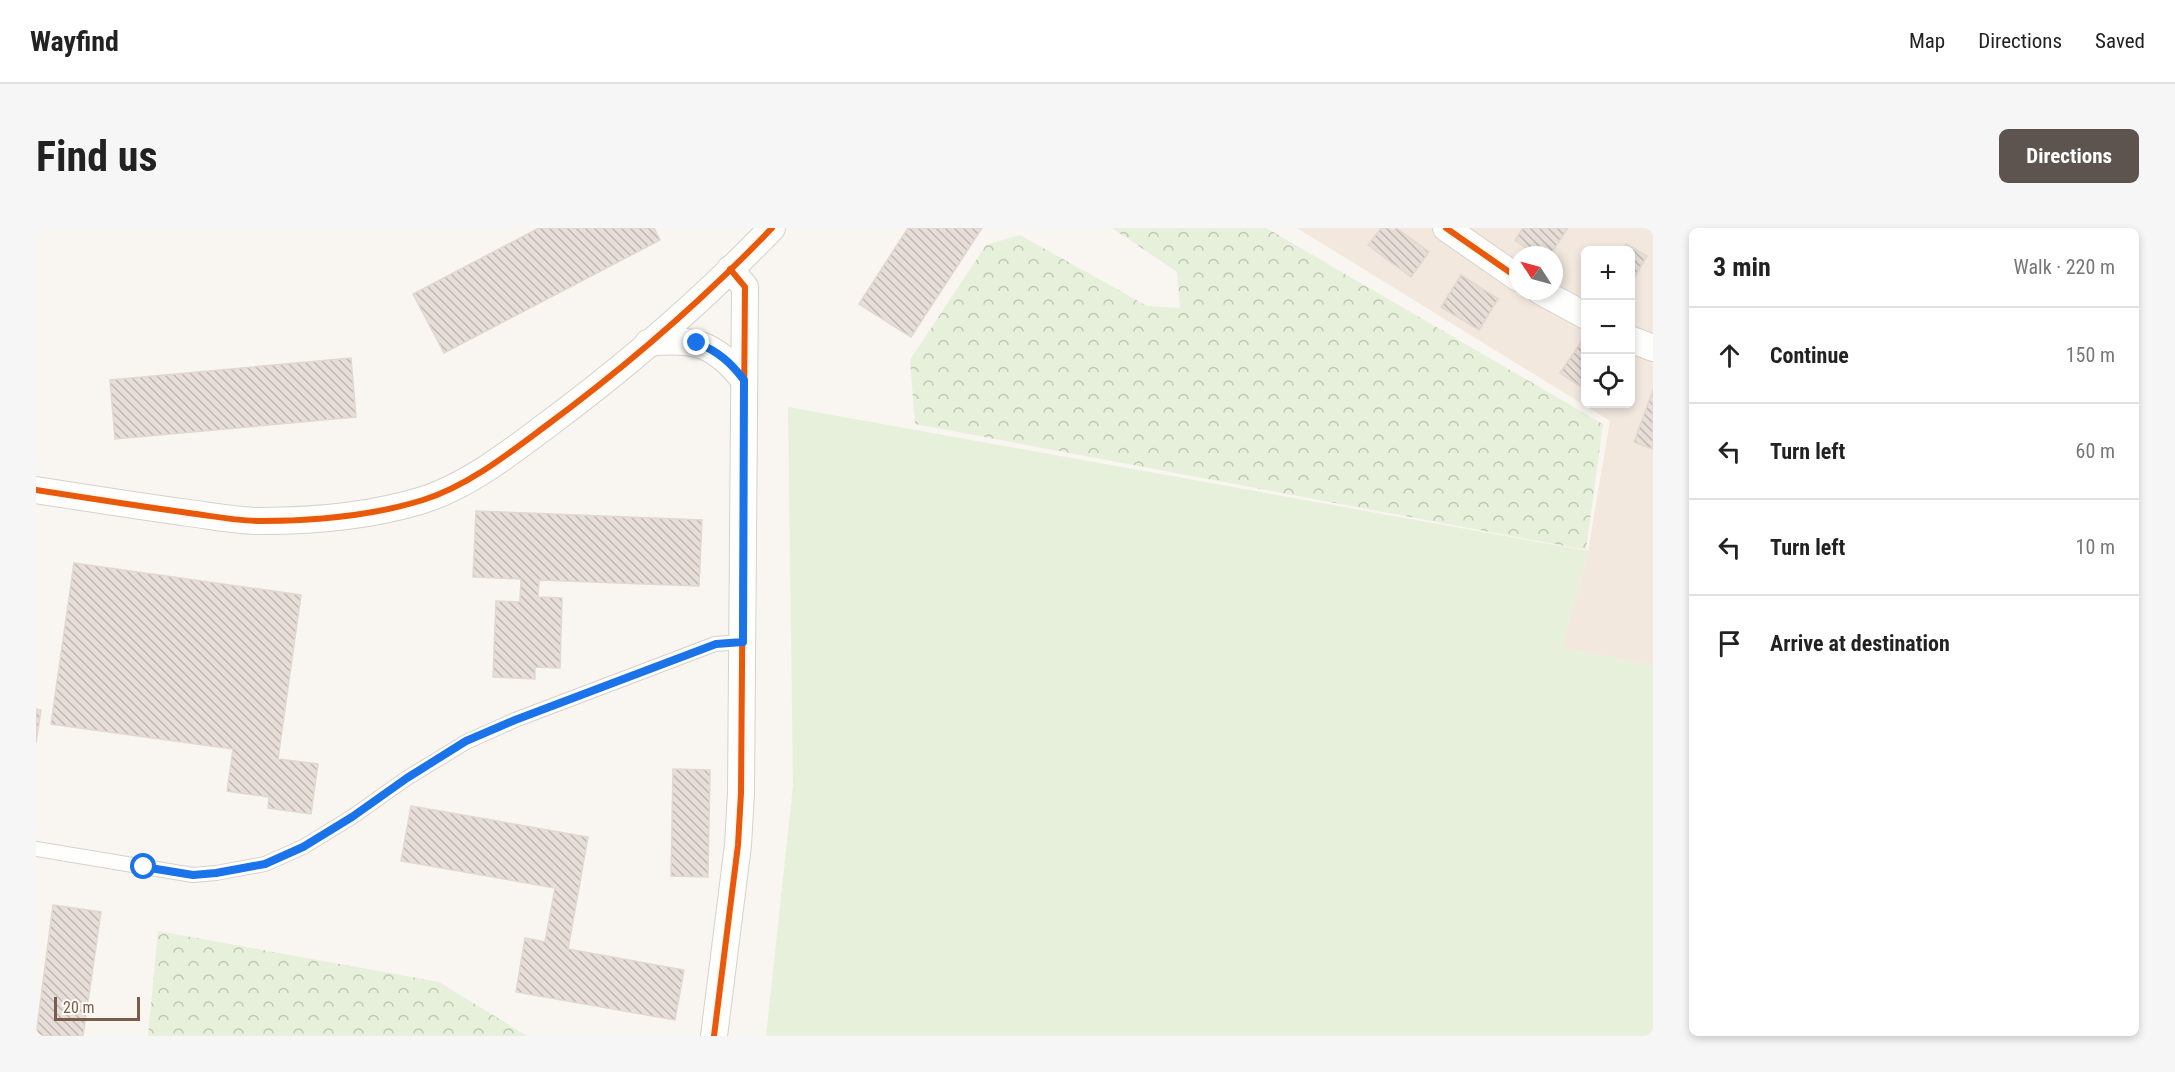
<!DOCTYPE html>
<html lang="en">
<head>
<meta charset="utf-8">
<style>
	body { margin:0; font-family:"Roboto Condensed",sans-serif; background:#f6f6f6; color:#222 }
	.controls { position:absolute; right:18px; top:18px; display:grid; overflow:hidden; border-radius:9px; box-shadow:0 3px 9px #0003 }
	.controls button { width:54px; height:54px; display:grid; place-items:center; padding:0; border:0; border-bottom:2px solid #e0e0e0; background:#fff; color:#222; font:30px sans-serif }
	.compass { position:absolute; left:1473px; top:18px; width:54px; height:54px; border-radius:50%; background:#fff; box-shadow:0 3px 9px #0003; rotate:306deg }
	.scale { position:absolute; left:18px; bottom:15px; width:86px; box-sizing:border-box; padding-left:6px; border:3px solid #7a5c4d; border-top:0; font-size:16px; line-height:21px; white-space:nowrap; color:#7a5c4d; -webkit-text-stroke:4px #fffaf3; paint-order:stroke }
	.stop { position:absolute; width:18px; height:18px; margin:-14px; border:4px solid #1a73e8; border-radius:50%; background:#fff }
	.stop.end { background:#1a73e8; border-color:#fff; box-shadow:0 2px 6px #0008 }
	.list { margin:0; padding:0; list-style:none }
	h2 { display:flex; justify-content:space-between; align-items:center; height:78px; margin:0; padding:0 24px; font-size:26px }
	h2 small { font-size:20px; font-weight:400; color:#767676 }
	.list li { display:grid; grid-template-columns:39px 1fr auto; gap:18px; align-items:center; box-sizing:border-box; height:96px; padding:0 24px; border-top:2px solid #e0e0e0 }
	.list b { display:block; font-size:22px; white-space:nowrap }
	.list em { font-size:20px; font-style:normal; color:#767676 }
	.icon { flex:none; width:33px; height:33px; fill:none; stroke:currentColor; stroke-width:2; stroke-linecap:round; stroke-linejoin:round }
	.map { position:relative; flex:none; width:1617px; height:808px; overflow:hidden; border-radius:9px }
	header { display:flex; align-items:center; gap:36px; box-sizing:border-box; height:84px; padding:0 30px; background:#fff; border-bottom:2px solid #e0e0e0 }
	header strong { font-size:28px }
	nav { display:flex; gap:33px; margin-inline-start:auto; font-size:21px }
	.intro { display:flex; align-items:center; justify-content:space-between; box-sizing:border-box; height:144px; padding:0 36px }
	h1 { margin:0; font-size:42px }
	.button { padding:15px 27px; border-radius:9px; background:#5d544f; color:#fff; font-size:21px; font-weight:700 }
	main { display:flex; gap:36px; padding:0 36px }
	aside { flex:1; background:#fff; border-radius:9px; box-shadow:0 3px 9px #0003 }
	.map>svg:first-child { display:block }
	.residential { fill:#f2e8de; fill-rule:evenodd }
	.grass { fill:#e7f0db }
	.forest { fill:url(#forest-crowns) }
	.building { fill:url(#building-back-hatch); stroke:#e2d8d2; stroke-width:1.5 }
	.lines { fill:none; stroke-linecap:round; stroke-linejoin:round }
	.lane-casing { stroke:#d7d1cb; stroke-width:16 }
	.street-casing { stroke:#d7d1cb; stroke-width:28 }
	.lane { stroke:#fefefd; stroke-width:14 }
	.street { stroke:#fefefd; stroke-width:26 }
	.cycleway-casing { stroke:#fffaf3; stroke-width:10 }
	.cycleway { stroke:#e8590c; stroke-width:6 }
	.route { stroke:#1a73e8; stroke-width:8 }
</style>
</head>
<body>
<header>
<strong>Wayfind</strong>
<nav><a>Map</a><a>Directions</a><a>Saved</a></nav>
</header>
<div class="intro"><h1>Find us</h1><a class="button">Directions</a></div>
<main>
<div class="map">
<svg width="1617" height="808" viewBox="0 0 1617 808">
	<defs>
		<pattern id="forest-crowns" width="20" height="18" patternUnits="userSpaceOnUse" patternTransform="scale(1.5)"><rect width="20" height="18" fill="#e7f0db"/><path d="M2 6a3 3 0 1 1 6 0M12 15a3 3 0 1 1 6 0" fill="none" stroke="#c0c6b4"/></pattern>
		<pattern id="building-back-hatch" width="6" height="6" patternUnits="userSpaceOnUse" patternTransform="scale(1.5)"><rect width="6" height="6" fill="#e6ded7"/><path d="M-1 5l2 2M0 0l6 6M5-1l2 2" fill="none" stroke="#bfb7b1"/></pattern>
	</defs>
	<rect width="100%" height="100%" fill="#f9f5f0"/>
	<path class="residential" d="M1261,0H1617V438L1526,419L1552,323L1574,193ZM1550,22H1594V176H1550ZM1482,27H1518V63H1482Z"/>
	<path class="grass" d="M752,179L1552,323L1526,419L1617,438V808H730L757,558Z"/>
	<g class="forest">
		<path d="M1076,0H1230L1567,196L1550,322L879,196L874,132L950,17L984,7L1111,78L1144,80L1141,44Z"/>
		<path d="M122,703L403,754L491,808H112Z"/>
	</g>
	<g class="building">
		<path d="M503,0H618L624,12L408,125L377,66Z"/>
		<path d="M872,0H946L875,109L823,76Z"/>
		<path d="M1345,0H1352L1357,4L1360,0L1393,24L1375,49L1332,17Z"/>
		<path d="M1487,0H1532L1514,27H1500L1479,12Z"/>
		<path d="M1590,16L1611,28L1594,57V22H1587Z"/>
		<path d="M1425,47L1462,71L1443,102L1405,79Z"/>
		<path d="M1545,114L1550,117V162L1524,145Z"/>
		<path d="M315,130L320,189L79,211L74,152Z"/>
		<path d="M1617,162V221L1598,214Z"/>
		<path d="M440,283L666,292L663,358L503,352L502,369L526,370L524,440L499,439V451L457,449L460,373L484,374L485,351L437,349Z"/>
		<path d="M38,335L265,367L242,531L282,536L275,586L232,580L233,569L191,563L197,521L15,496Z"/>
		<path d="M0,481L5,482L0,515Z"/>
		<path d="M637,541L674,542L672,649L635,648Z"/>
		<path d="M375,578L552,609L532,721L648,742L639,792L480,764L489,710L509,714L519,660L365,633Z"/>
		<path d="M17,677L65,684L47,808H0Z"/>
	</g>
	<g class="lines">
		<g class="lane-casing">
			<path id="lane" d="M0,621L157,647L180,645L229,636L267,619L316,589L371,550L430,514L479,492L679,416L707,414"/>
		</g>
		<g class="street-casing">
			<g id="street">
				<path d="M1410,0L1482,50"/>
				<path d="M1504,63L1550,88"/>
				<path d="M1594,111L1617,120"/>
				<path d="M612,115C658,110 679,115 708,152"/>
				<path d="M0,262C51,270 102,278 153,285C176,288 201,293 225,293C279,293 335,288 387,272C431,258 471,227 507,200C587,141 668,71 736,0"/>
				<path d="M678,808L702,617L705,565L709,59L694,41"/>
			</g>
		</g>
		<use href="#lane" class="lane"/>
		<use href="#street" class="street"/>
		<g class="cycleway-casing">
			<g id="cycleway">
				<path d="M1410,0L1482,50"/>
				<path d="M0,262C51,270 102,278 153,285C176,288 201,293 225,293C279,293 335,288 387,272C431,258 471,227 507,200C587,141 668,71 736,0"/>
				<path d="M678,808L702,617L705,565L709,59L694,41"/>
			</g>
		</g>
		<use href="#cycleway" class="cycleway"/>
	</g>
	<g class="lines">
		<path class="route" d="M108,639L157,647L180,645L229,636L267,619L316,589L371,550L430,513L479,492L680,416L707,414L708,152C695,135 682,123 661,115"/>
	</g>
</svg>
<div class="controls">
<button>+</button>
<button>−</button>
<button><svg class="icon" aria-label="locate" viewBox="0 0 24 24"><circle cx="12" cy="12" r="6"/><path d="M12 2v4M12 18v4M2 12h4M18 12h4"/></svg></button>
</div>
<svg class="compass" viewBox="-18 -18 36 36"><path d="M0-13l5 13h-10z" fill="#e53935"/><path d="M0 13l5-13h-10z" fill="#767676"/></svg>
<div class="scale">20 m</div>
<div class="stop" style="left:108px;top:639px"></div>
<div class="stop end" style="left:661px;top:115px"></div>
</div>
<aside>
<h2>3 min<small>Walk · 220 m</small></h2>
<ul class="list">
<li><svg class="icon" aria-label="ahead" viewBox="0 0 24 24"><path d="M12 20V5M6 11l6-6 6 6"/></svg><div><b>Continue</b></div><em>150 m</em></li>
<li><svg class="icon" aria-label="left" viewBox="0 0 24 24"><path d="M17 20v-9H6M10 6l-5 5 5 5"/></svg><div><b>Turn left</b></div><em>60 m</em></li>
<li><svg class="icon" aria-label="left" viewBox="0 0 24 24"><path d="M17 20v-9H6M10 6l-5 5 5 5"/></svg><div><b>Turn left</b></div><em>10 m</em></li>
<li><svg class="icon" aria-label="arrive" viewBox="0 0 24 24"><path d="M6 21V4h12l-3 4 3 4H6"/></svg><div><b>Arrive at destination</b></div></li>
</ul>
</aside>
</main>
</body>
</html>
